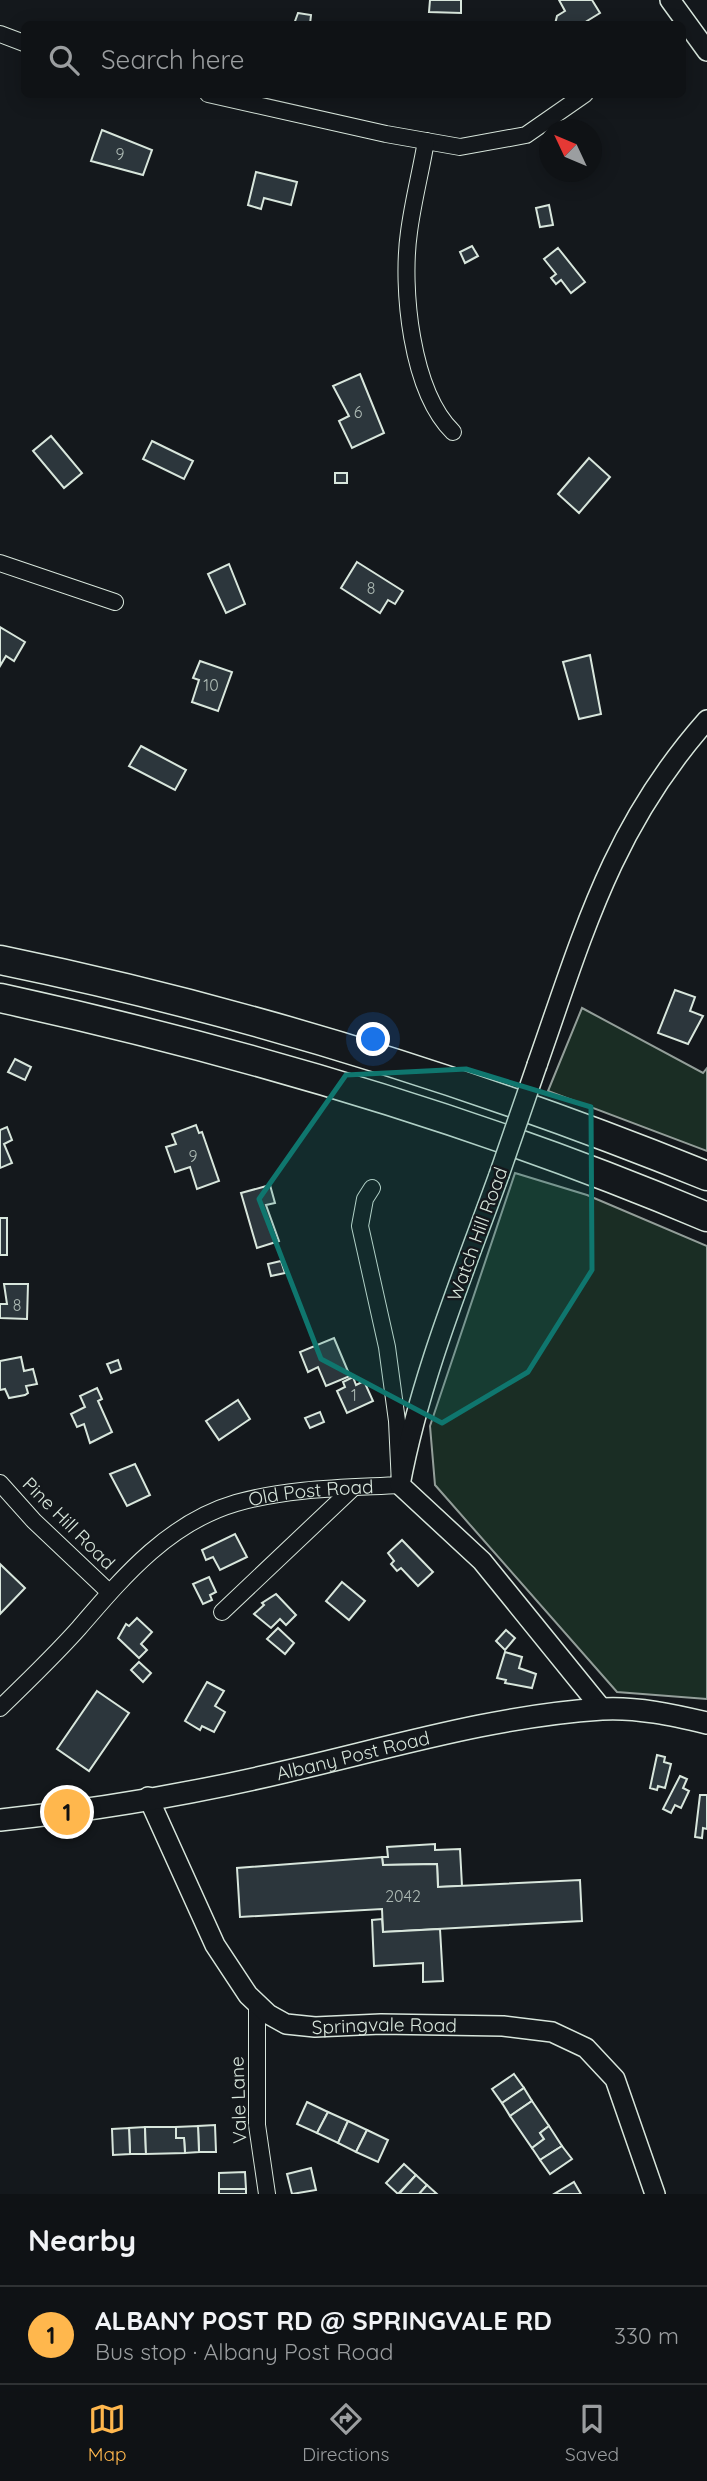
<!DOCTYPE html>
<html lang="en">
<head>
<meta charset="utf-8">
<style>
	body { margin:0; font-family:Quicksand,sans-serif; background:#181b1e; color:#f1f3f6 }
	.compass { position:absolute; left:539px; top:119px; width:63px; height:63px; border-radius:50%; background:#0f1215; box-shadow:0 4px 18px #0003; rotate:314deg }
	.you { position:absolute; left:374px; top:1040px; width:24px; height:24px; margin:-18px; border:5px solid #fff; border-radius:50%; background:#1a73e8; box-shadow:0 0 0 10px #1a73e833 }
	.badge { display:grid; place-items:center; width:46px; height:46px; border-radius:50%; background:#ffb74d; color:#111; font-size:23px; font-weight:700 }
	.pin { position:absolute; translate:-50% -50%; border:4px solid #fff; box-shadow:0 2px 7px #0006 }
	.list { margin:0; padding:0; list-style:none }
	h2 { display:flex; justify-content:space-between; align-items:center; height:91px; margin:0; padding:0 28px; font-size:30px }
	h2 small { font-size:23px; font-weight:400; color:#9b9ea0 }
	.list li { display:grid; grid-template-columns:46px 1fr auto; gap:21px; align-items:center; box-sizing:border-box; height:98px; padding:0 28px; border-top:2px solid #2f3234 }
	.list b { display:block; font-size:26px; white-space:nowrap }
	.list p { margin:0; font-size:23px; white-space:nowrap; color:#9b9ea0 }
	.list em { font-size:23px; font-style:normal; color:#9b9ea0 }
	.icon { flex:none; width:38px; height:38px; fill:none; stroke:currentColor; stroke-width:2; stroke-linecap:round; stroke-linejoin:round }
	.map { position:relative; flex:none; width:707px; height:2194px; overflow:hidden }
	.search { position:absolute; background:#0f1215; box-shadow:0 4px 18px #0003; left:21px; right:21px; top:21px; height:77px; display:flex; align-items:center; gap:18px; box-sizing:border-box; padding:0 24px; border-radius:10px; color:#9b9ea0; font-size:26px }
	.sheet { height:189px; background:#0f1215 }
	nav { display:flex; justify-content:space-around; align-items:center; box-sizing:border-box; height:98px; border-top:2px solid #2f3234; background:#0f1215; font-size:19px; color:#9b9ea0 }
	nav a { display:grid; justify-items:center; gap:4px }
	nav .on { color:#ffb74d }
	.map>svg:first-child { display:block }
	.green { fill:#1a2d24; stroke:#939e99; stroke-width:2 }
	.building { fill:#2c363c; stroke:#d8e6dc; stroke-width:2 }
	.lines { fill:none; stroke-linecap:round; stroke-linejoin:round }
	.minor-casing { stroke:#d8e6dc; stroke-width:18 }
	.tertiary-casing { stroke:#d8e6dc; stroke-width:22 }
	.secondary-casing { stroke:#d8e6dc; stroke-width:24 }
	.motorway-casing { stroke:#d8e6dc; stroke-width:31 }
	.minor { stroke:#14181c; stroke-width:16 }
	.tertiary { stroke:#14181c; stroke-width:19 }
	.secondary { stroke:#14181c; stroke-width:21 }
	.motorway { stroke:#14181c; stroke-width:28 }
	.tertiary-bridge-casing { stroke:#d8e6dc; stroke-width:22; stroke-linecap:butt }
	.tertiary-bridge { stroke:#14181c; stroke-width:19 }
	.marked { fill:#0f766e; fill-opacity:0.2; stroke:#0f766e; stroke-width:5; stroke-linejoin:round }
	.labels { text-anchor:middle; stroke-width:5; stroke-linejoin:round; paint-order:stroke }
	.number-label { font-size:16px; fill:#adbab4 }
	.street-label { font-size:19px; fill:#d8e6dc; stroke:#14181c }
</style>
</head>
<body>
<div class="map">
<svg width="707" height="2194" viewBox="0 0 707 2194">
	<rect width="100%" height="100%" fill="#14181c"/>
	<g class="green">
		<path d="M582,1008L703,1073L707,1068V1151L548,1091Z"/>
		<path d="M515,1173L587,1195L707,1246V1699L617,1692L435,1485L430,1426Z"/>
	</g>
	<g class="building">
		<path d="M430,0H461V13L429,12Z"/>
		<path d="M559,0H592L600,13L582,24H555L557,16L565,11Z"/>
		<path d="M298,13L311,15L310,24H294Z"/>
		<path d="M102,130L152,150L143,175L91,161Z"/>
		<path d="M256,172L297,182L291,205L264,198L261,209L248,205Z"/>
		<path d="M549,205L553,225L540,227L536,208Z"/>
		<path d="M472,246L478,256L465,263L460,252Z"/>
		<path d="M558,248L585,282L571,293L561,280L556,284L551,278L556,274L544,259Z"/>
		<path d="M360,374L384,433L352,448L339,421L349,416L333,386Z"/>
		<path d="M51,436L82,473L64,488L33,451Z"/>
		<path d="M152,441L193,461L184,479L143,459Z"/>
		<path d="M589,458L610,477L579,513L558,494Z"/>
		<rect x="335" y="473" width="12" height="10"/>
		<path d="M357,562L403,591L395,604L388,600L380,613L341,588Z"/>
		<path d="M229,564L245,604L226,613L208,574Z"/>
		<path d="M0,627L25,642L14,661L6,656L0,666Z"/>
		<path d="M590,655L601,714L579,719L563,662Z"/>
		<path d="M200,661L232,672L218,711L192,702L199,680L193,678Z"/>
		<path d="M141,746L186,770L175,790L129,766Z"/>
		<path d="M675,990L695,997L690,1011L703,1016L688,1044L658,1033Z"/>
		<path d="M15,1059L31,1067L25,1080L8,1072Z"/>
		<path d="M196,1125L199,1133L202,1132L219,1181L197,1189L190,1167L175,1172L166,1147L176,1144L172,1134Z"/>
		<path d="M7,1127L12,1140L4,1144L12,1163L0,1168V1130Z"/>
		<path d="M270,1185L275,1203L266,1205L279,1241L257,1248L241,1193Z"/>
		<rect x="0" y="1218" width="7" height="37"/>
		<path d="M281,1261L285,1273L271,1276L268,1264Z"/>
		<path d="M4,1284H28L27,1319L0,1318V1304H7Z"/>
		<path d="M334,1338L350,1376L326,1386L318,1367L308,1372L300,1352Z"/>
		<path d="M21,1357L24,1371L33,1369L37,1384L26,1386L28,1393L25,1395L9,1398L5,1389L0,1390V1361Z"/>
		<path d="M118,1360L121,1369L111,1373L107,1364Z"/>
		<path d="M353,1377L356,1385L364,1381L373,1401L347,1413L337,1391L345,1387L343,1382Z"/>
		<path d="M97,1388L102,1399L98,1401L112,1432L90,1443L84,1424L77,1427L71,1414L85,1407L80,1396Z"/>
		<path d="M238,1400L250,1419L219,1440L206,1421Z"/>
		<path d="M320,1412L324,1422L310,1428L305,1418Z"/>
		<path d="M135,1464L150,1495L127,1506L110,1474Z"/>
		<path d="M235,1534L247,1557L220,1570L213,1557L206,1560L202,1550Z"/>
		<path d="M402,1540L433,1572L418,1586L401,1568L397,1571L391,1564L394,1561L388,1553Z"/>
		<path d="M0,1564L25,1588L0,1614Z"/>
		<path d="M209,1577L216,1592L210,1595L212,1600L203,1604L193,1584Z"/>
		<path d="M342,1582L365,1601L349,1620L326,1601Z"/>
		<path d="M276,1594L296,1615L286,1625L280,1619L271,1628L254,1614L264,1605L262,1603Z"/>
		<path d="M137,1618L152,1632L141,1644L147,1650L139,1658L118,1638L126,1624L129,1626Z"/>
		<path d="M278,1628L294,1643L285,1654L267,1639Z"/>
		<path d="M506,1630L515,1638L505,1650L496,1641Z"/>
		<path d="M505,1652L522,1657L519,1668L536,1674L532,1688L505,1683L506,1680L497,1678Z"/>
		<path d="M139,1662L151,1673L143,1682L131,1670Z"/>
		<path d="M207,1682L224,1691L215,1706L225,1712L214,1732L202,1726L200,1730L185,1721Z"/>
		<path d="M97,1691L129,1713L89,1771L57,1749Z"/>
		<path d="M657,1755L665,1757L664,1762L671,1764L665,1788L658,1786L657,1790L650,1788Z"/>
		<path d="M680,1776L687,1779L683,1788L689,1791L681,1808L675,1805L671,1813L663,1809Z"/>
		<path d="M700,1795H707V1829L703,1828L702,1838L695,1837Z"/>
		<path d="M435,1844V1850L460,1849L462,1886L438,1887L437,1864L383,1865L382,1857H388L387,1847Z"/>
		<path d="M382,1857L383,1865L437,1864L438,1887L580,1880L582,1921L383,1932L382,1909L240,1917L237,1868Z"/>
		<path d="M382,1919L383,1932L440,1929L443,1981L423,1982V1963L374,1966L372,1920Z"/>
		<path d="M514,2074L524,2088L502,2103L492,2089Z"/>
		<path d="M524,2088L532,2101L510,2116L502,2103Z"/>
		<path d="M532,2101L549,2126L540,2133L544,2139L532,2148L510,2116Z"/>
		<path d="M307,2102L328,2112L317,2133L297,2124Z"/>
		<path d="M328,2112L348,2121L338,2143L317,2133Z"/>
		<path d="M348,2121L367,2130L356,2152L338,2143Z"/>
		<path d="M215,2125L216,2152H199L198,2126Z"/>
		<path d="M198,2126L199,2152L185,2153L184,2138H176V2127Z"/>
		<path d="M549,2126L562,2146L540,2160L532,2148L544,2139L540,2133Z"/>
		<path d="M145,2127L146,2154H130L129,2128Z"/>
		<path d="M145,2127H176V2138H184L185,2153L146,2154Z"/>
		<path d="M129,2128L130,2154L113,2155L112,2129Z"/>
		<path d="M367,2130L388,2140L378,2162L356,2152Z"/>
		<path d="M562,2146L572,2159L550,2174L540,2160Z"/>
		<path d="M404,2164L416,2175L398,2194L386,2183Z"/>
		<path d="M311,2168L316,2190L292,2194L287,2174Z"/>
		<path d="M245,2172L246,2189H219V2173Z"/>
		<path d="M416,2175L427,2185L419,2194H399Z"/>
		<path d="M574,2182L581,2194H554Z"/>
		<path d="M427,2185L437,2194H419Z"/>
		<rect x="219" y="2189" width="27" height="5"/>
	</g>
	<g class="lines">
		<g class="minor-casing">
			<g id="minor">
				<path d="M0,34L24,43"/>
				<path d="M208,94L386,134L460,147L526,135L585,94"/>
				<path d="M426,141C421,171 413,201 409,232C401,288 411,391 453,432"/>
				<path d="M0,563L115,602"/>
				<path d="M0,1483L34,1521L109,1592"/>
				<path d="M222,1612L353,1488"/>
				<path id="s1" d="M0,1708C27,1682 54,1656 79,1628C123,1577 168,1523 236,1503C289,1488 345,1488 400,1485L397,1421L387,1347L360,1226L365,1199L372,1188"/>
				<path d="M257,2004V2125L267,2194"/>
			</g>
		</g>
		<g class="tertiary-casing">
			<g id="tertiary">
				<path d="M670,0L707,51"/>
				<path d="M537,1065C583,934 612,827 707,720"/>
				<path d="M499,1175C462,1277 420,1378 400,1485L482,1561L602,1709"/>
				<path id="s2" d="M148,1797L215,1945L248,1995L268,2014L286,2024L315,2027L381,2024L503,2026L552,2032L586,2048L615,2079L655,2194"/>
			</g>
		</g>
		<g class="secondary-casing">
			<g id="secondary">
				<path id="s3" d="M0,1820C95,1810 191,1794 284,1772C389,1748 493,1716 602,1709C637,1707 673,1715 707,1723"/>
			</g>
		</g>
		<g class="motorway-casing">
			<g id="motorway">
				<path d="M0,960C243,1010 477,1083 707,1176"/>
				<path d="M0,998C242,1051 478,1120 707,1217"/>
			</g>
		</g>
		<use href="#minor" class="minor"/>
		<use href="#tertiary" class="tertiary"/>
		<use href="#secondary" class="secondary"/>
		<use href="#motorway" class="motorway"/>
		<g class="tertiary-bridge-casing">
			<path id="tertiary-bridge" d="M499,1175L537,1065"/>
		</g>
		<use href="#tertiary-bridge" class="tertiary-bridge"/>
	</g>
	<path class="marked" d="M466,1069L591,1107L592,1270L528,1372L442,1423L321,1359L259,1199L346,1075Z"/>
	<g class="labels">
		<g class="number-label">
			<text x="120" y="160">9</text>
			<text x="358" y="418">6</text>
			<text x="371" y="594">8</text>
			<text x="211" y="691">10</text>
			<text x="193" y="1162">9</text>
			<text x="17" y="1311">8</text>
			<text x="354" y="1401">1</text>
			<text x="403" y="1902">2042</text>
		</g>
		<g class="street-label">
			<text transform="translate(477 1234) rotate(-70)" y="7">Watch Hill Road</text>
			<text dy="7" stroke="none"><textPath href="#s1" startOffset="392">Old Post Road</textPath></text>
			<text transform="translate(69 1523) rotate(45)" y="7">Pine Hill Road</text>
			<text dy="7" stroke="none"><textPath href="#s3" startOffset="359">Albany Post Road</textPath></text>
			<text dy="7" stroke="none"><textPath href="#s2" startOffset="369">Springvale Road</textPath></text>
			<text transform="translate(238 2100) rotate(-92)" y="7">Vale Lane</text>
		</g>
	</g>
</svg>
<svg class="compass" viewBox="-18 -18 36 36"><path d="M0-13l5 13h-10z" fill="#e53935"/><path d="M0 13l5-13h-10z" fill="#9b9ea0"/></svg>
<div class="you"></div>
<div class="pin badge" style="left:67px;top:1812px">1</div>
<div class="search"><svg class="icon" aria-label="search" viewBox="0 0 24 24"><circle cx="10" cy="10" r="6"/><path d="M15 15l6 6"/></svg>Search here</div>
</div>
<section class="sheet">
<h2>Nearby<small></small></h2>
<ul class="list">
<li><span class="badge">1</span><div><b>ALBANY POST RD @ SPRINGVALE RD</b><p>Bus stop · Albany Post Road</p></div><em>330 m</em></li>
</ul>
</section>
<nav>
<a class="on"><svg class="icon" aria-label="map" viewBox="0 0 24 24"><path d="M3 6l6-2 6 2 6-2v14l-6 2-6-2-6 2zM9 4v14M15 6v14"/></svg>Map</a>
<a><svg class="icon" aria-label="directions" viewBox="0 0 24 24"><path d="M12 3l9 9-9 9-9-9zM9 14v-3h6M13 9l2 2-2 2"/></svg>Directions</a>
<a><svg class="icon" aria-label="saved" viewBox="0 0 24 24"><path d="M7 4h10v16l-5-4-5 4z"/></svg>Saved</a>
</nav>
</body>
</html>
